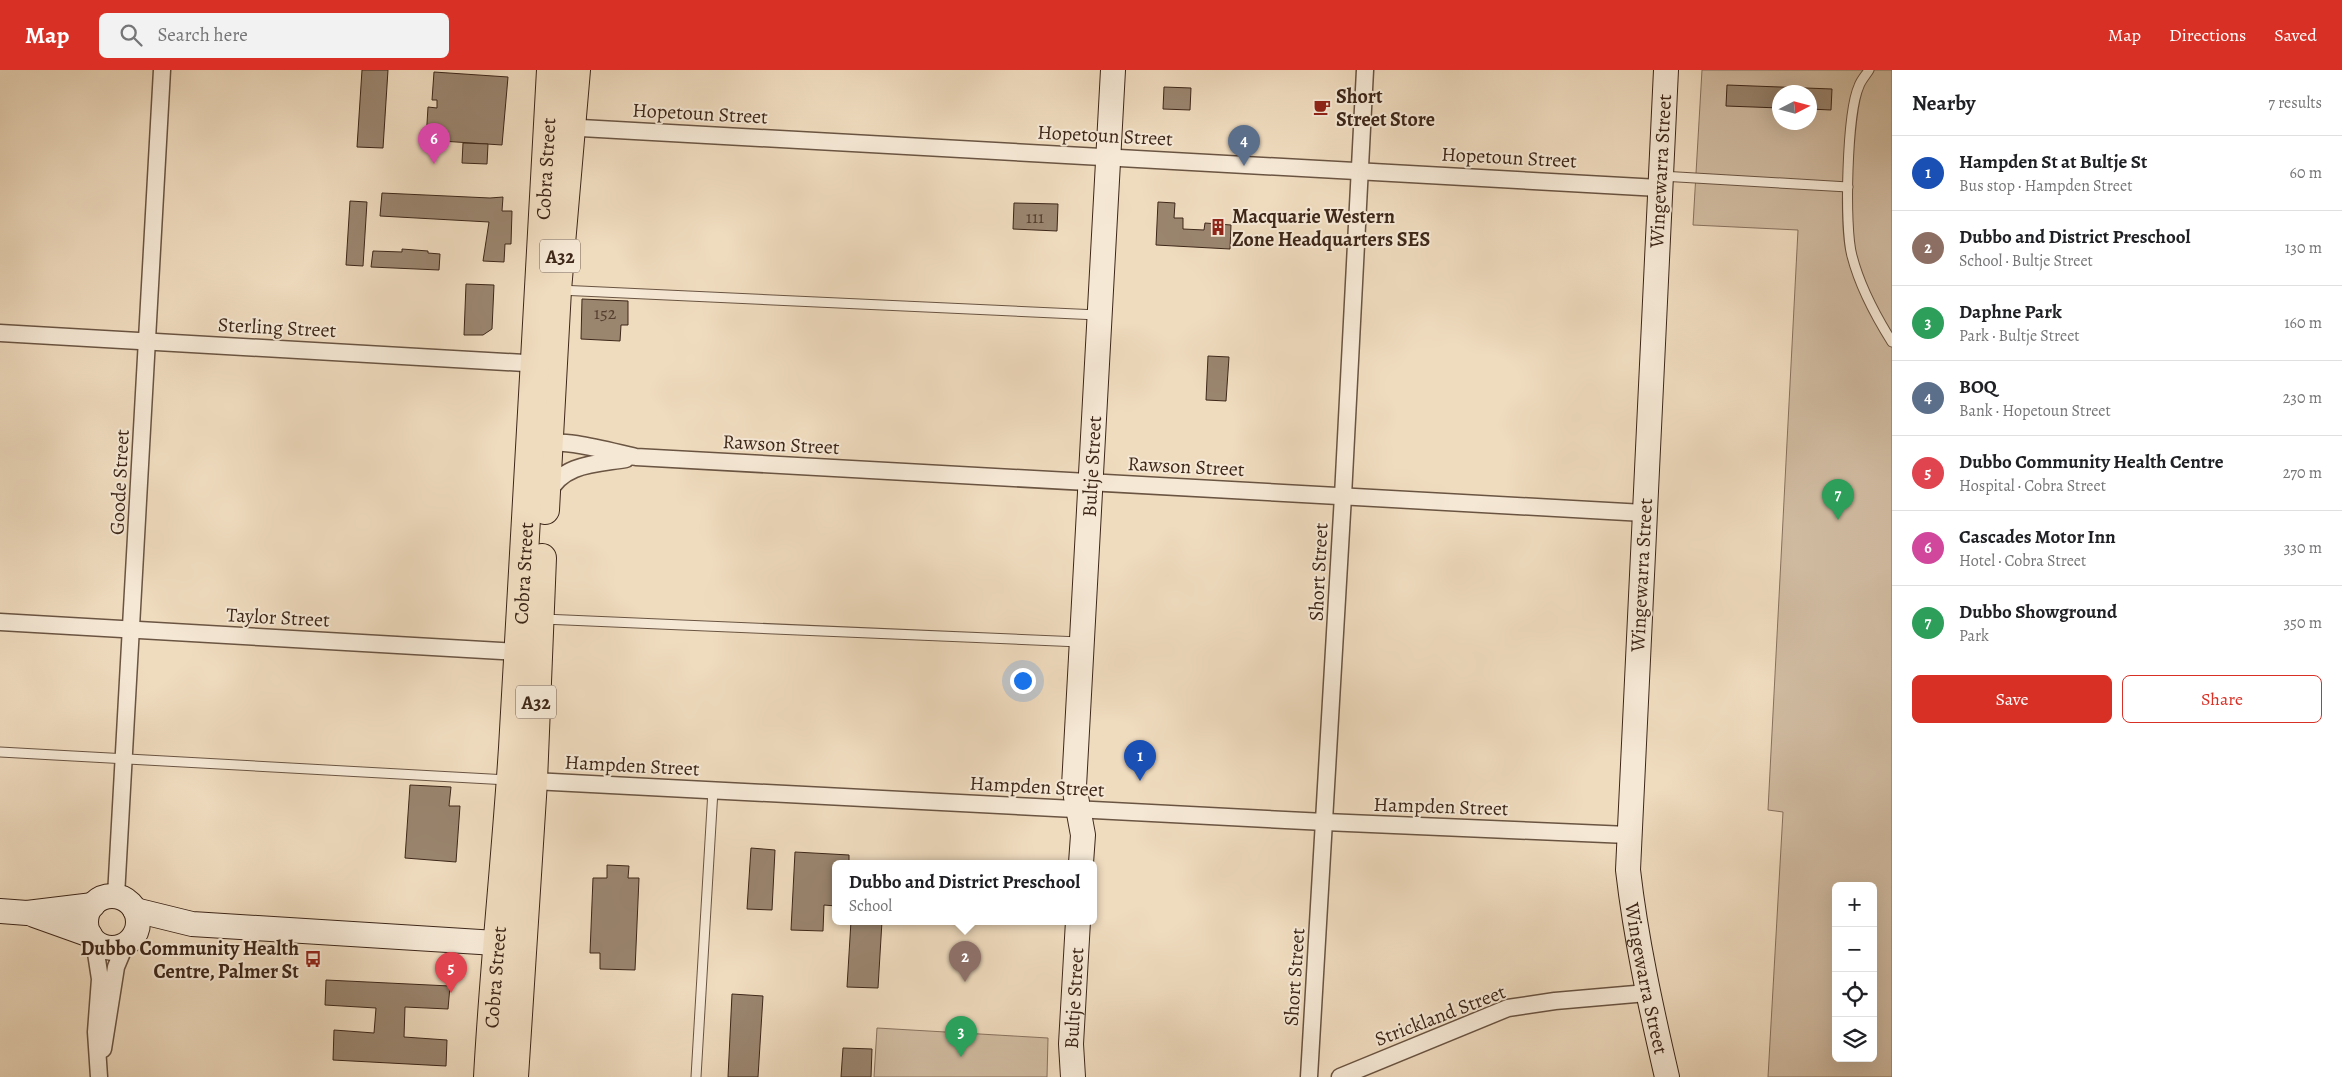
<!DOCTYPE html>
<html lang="en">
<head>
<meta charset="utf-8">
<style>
	body { margin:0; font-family:Alegreya,serif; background:#f2f2f2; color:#202124 }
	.controls { position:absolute; right:15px; bottom:15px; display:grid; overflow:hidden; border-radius:8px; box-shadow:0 5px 20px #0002 }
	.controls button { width:45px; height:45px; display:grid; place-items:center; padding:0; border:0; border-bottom:1px solid #e0e0e0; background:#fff; color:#202124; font:25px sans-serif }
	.compass { position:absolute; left:1772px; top:15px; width:45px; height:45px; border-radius:50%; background:#fff; box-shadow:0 5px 20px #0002; rotate:84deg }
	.you { position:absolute; left:1022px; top:610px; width:18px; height:18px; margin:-12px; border:4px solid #fff; border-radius:50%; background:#1a73e8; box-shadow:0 0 0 8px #1a73e833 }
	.badge { display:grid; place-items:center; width:32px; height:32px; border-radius:50%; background:#d93025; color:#fff; font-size:16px; font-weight:700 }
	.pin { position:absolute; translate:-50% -41px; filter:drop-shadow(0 1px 2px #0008) }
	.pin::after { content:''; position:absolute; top:26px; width:18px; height:15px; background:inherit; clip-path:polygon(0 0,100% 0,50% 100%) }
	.popup { position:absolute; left:832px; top:790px; width:265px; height:65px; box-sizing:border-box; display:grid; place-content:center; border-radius:8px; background:#fff; filter:drop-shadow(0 1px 4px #0005); font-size:16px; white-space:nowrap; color:#757577 }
	.popup b { font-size:19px; color:#202124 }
	.popup::after { content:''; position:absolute; left:50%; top:100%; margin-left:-10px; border:10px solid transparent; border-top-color:#fff }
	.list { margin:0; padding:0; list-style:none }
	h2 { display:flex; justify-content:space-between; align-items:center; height:65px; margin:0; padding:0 20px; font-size:21px }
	h2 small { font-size:16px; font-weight:400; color:#757577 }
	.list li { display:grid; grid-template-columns:32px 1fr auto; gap:15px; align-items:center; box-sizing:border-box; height:75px; padding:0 20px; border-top:1px solid #e0e0e0 }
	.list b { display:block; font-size:19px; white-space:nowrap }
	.list p { margin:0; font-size:16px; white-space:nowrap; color:#757577 }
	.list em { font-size:16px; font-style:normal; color:#757577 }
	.actions { display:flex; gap:10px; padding:15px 20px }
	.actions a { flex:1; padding:11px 0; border:1px solid #d93025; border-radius:8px; text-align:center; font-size:18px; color:#d93025 }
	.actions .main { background:#d93025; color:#fff }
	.icon { flex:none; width:28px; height:28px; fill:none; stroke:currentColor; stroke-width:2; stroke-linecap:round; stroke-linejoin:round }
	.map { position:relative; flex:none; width:1892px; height:1007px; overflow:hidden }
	header { display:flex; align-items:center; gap:30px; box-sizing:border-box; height:70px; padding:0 25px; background:#d93025; color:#fff }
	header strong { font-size:24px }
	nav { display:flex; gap:28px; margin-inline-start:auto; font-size:18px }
	.search { width:350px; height:45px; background:#f2f2f2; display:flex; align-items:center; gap:12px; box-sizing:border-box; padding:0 18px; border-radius:8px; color:#757577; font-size:19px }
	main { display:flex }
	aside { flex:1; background:#fff }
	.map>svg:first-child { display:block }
	.green { fill:#d1bca2; stroke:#88725e; fill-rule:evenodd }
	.building { fill:#9a856f; stroke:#3e2719 }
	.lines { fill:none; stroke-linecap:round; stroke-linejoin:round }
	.lane-casing { stroke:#6a5442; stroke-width:11 }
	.street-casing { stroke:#6a5442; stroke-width:19 }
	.secondary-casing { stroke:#3e2719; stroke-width:26 }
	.highway-casing { stroke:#3e2719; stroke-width:30 }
	.lane { stroke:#f5e8d5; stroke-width:9 }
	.street { stroke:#f5e8d5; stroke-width:16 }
	.secondary { stroke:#f5e8d5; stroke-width:24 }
	.highway { stroke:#efdbbe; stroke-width:28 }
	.labels { text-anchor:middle; stroke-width:4; stroke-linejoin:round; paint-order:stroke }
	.number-label { font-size:18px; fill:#553e2e }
	.shield { fill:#f5e8d5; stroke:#756151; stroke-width:1 }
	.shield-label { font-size:19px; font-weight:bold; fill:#3e2719 }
	.poi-label { font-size:20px; font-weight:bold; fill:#3e2719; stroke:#f5e8d5; text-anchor:start }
	.street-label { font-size:20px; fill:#3e2719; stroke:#f5e8d5 }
</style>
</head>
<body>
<header>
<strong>Map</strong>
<div class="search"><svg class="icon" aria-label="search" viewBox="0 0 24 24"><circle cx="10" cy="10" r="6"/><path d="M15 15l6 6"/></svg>Search here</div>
<nav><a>Map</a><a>Directions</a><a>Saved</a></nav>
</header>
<main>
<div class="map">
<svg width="1892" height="1007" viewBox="0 0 1892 1007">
	<rect width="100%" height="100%" fill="#efdbbe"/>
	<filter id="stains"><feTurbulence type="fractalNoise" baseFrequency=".004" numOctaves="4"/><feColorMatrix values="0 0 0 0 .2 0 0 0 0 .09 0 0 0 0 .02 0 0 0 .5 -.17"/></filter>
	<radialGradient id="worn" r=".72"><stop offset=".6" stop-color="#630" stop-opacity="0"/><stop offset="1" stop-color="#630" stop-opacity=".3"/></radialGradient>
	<g class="green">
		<path d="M1702,0H1892V1007H1768L1783,742L1768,740L1798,160L1693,155ZM1780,22H1810V52H1780ZM1836,816H1873V988H1836Z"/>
		<path d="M877,958L1048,968L1047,1007H874Z"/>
	</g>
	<g class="building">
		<path d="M362,0H388L383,78L357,77Z"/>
		<path d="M434,2L508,7L502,75L426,70L428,37L437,38V30H432Z"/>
		<path d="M1727,15L1832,19L1831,40L1810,39V22H1780V38L1726,36Z"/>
		<path d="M1164,17L1191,18L1190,40L1163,39Z"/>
		<path d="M463,73L488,74L487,94L462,93Z"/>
		<path d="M382,123L490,128L503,127L502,141H512L511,174H505L504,192L483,191L489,152L380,146Z"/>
		<path d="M350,131L367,132L363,196L346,195Z"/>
		<path d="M1158,132L1175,133L1174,148H1183V159L1204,160L1205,153L1231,155L1230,179L1156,175Z"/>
		<path d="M1014,133L1058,134L1057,161L1013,159Z"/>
		<path d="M402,179L428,181V183L440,184L439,200L371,197L373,181L402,182Z"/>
		<path d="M466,214L494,215L492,259L483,265H464Z"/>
		<path d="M582,229L628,231V255H621L620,271L581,269Z"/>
		<path d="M1208,286L1229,287L1226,331L1206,330Z"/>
		<path d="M410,715L451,717L449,736H460L456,792L405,788Z"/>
		<path d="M751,778L775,780L772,840L747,839Z"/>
		<path d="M795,782L849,785V793H836V836L824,835L823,861L791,860Z"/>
		<path d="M607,795L629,796L628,808H639L635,900L600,899V883H590L593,808H607Z"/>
		<path d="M851,851H882L878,918L847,917Z"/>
		<path d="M326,910L450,916L448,939L405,937L404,967L447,970L446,996L333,990L334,960L374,963L376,938L325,935Z"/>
		<path d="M732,924L763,926L758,1007H728Z"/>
		<path d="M843,978L872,979L871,1007H841Z"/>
	</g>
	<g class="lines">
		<g class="lane-casing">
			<g id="lane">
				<path d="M1869,0C1866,5 1861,10 1859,16C1847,42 1844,157 1852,186C1860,217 1875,245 1892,272"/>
				<path d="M1661,106L1848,117"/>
				<path d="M559,220L1098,245"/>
				<path d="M543,549L1080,572"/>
				<path d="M0,682L508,710"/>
				<path d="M696,1007L713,720"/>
			</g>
		</g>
		<g class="street-casing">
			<g id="street">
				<path d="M563,57L1659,118"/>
				<path d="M0,263L542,294"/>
				<path d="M542,375C559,366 616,383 636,387L1644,443"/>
				<path d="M548,424C562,393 597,394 626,389"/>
				<path d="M0,552L517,582L526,577"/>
				<path d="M533,711L1325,752L1628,765"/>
				<path d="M116,826L162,0"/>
				<path d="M94,870L100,909L96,962L99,1007"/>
				<path d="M103,979L116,897L126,873"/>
				<path d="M1309,1007L1343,426L1365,0"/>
				<path d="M1340,1007L1508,938L1555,931L1647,923"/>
			</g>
		</g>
		<g class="secondary-casing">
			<g id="secondary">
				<path id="s1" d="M1666,0L1628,800C1636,870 1651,938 1667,1007"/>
				<path id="s2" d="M1081,793L1083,765L1074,716L1113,0"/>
				<circle cx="112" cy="852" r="26"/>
				<path d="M135,840L192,854L496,873"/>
				<path d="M0,841L27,843L93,835"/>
				<path d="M34,845L90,865"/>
				<path id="s3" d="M1073,1007L1071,974L1078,851"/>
			</g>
		</g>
		<g class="highway-casing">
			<g id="highway">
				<path d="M545,440L557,220L576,0"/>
				<path id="s4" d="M488,1007C494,897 506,788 513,678C527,452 538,226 551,0"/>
				<path d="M514,1007L533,711L542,488"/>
			</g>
		</g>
		<use href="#lane" class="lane"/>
		<use href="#street" class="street"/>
		<use href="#secondary" class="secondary"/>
		<use href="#highway" class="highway"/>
	</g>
	<defs>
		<g id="cafe-bare" transform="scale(1.35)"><path d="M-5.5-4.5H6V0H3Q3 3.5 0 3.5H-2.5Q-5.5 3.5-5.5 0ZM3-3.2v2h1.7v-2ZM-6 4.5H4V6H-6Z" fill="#8f2418" stroke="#f5e8d5" stroke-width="2.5" paint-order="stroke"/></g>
		<g id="building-bare" transform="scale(1.35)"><path d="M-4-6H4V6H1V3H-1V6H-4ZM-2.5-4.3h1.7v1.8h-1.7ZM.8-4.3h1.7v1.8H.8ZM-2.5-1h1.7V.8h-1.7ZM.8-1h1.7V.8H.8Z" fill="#8f2418" stroke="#f5e8d5" stroke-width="2.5" paint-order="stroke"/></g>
		<g id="bus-bare" transform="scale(1.35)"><path d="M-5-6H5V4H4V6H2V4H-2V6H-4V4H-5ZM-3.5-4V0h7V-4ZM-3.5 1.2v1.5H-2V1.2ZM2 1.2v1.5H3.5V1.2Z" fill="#8f2418" stroke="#f5e8d5" stroke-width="2.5" paint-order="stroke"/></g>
	</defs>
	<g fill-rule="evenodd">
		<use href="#cafe-bare" x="1322" y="37"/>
		<use href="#building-bare" x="1218" y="157"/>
		<use href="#bus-bare" x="313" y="889"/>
	</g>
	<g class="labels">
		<g class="number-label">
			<text x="1035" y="153">111</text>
			<text x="605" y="249">152</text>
		</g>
		<g class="shield">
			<rect x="540" y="169.5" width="40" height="33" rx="4"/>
			<rect x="516" y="615.5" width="40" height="33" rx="4"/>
		</g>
		<g class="shield-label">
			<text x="560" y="193">A32</text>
			<text x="536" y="639">A32</text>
		</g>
		<g class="poi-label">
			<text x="1336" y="33">Short<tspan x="1336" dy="23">Street Store</tspan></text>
			<text x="1232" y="153">Macquarie Western<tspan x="1232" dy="23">Zone Headquarters SES</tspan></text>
			<text x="299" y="885" text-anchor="end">Dubbo Community Health<tspan x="299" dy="23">Centre, Palmer St</tspan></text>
		</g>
		<g class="street-label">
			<text transform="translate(700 43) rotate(3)" y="7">Hopetoun Street</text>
			<text transform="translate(1105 65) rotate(3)" y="7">Hopetoun Street</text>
			<text transform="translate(1509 87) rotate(3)" y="7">Hopetoun Street</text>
			<text dy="7" stroke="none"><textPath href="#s4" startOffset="910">Cobra Street</textPath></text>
			<text transform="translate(1660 101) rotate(-87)" y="7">Wingewarra Street</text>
			<text transform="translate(277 257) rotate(3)" y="7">Sterling Street</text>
			<text transform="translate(781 374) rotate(3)" y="7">Rawson Street</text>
			<text transform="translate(1186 396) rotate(3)" y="7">Rawson Street</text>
			<text dy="7" stroke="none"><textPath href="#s2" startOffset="398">Bultje Street</textPath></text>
			<text transform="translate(119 412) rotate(-87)" y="7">Goode Street</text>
			<text transform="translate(1318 502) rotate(-87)" y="7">Short Street</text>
			<text dy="7" stroke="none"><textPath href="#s4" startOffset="505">Cobra Street</textPath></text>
			<text transform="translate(1641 505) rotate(-87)" y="7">Wingewarra Street</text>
			<text transform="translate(278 547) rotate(3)" y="7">Taylor Street</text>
			<text transform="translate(632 695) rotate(3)" y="7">Hampden Street</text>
			<text transform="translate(1037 716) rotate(3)" y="7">Hampden Street</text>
			<text transform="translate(1441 736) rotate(2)" y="7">Hampden Street</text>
			<text transform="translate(1294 907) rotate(-86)" y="7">Short Street</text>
			<text dy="7" stroke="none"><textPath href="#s4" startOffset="100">Cobra Street</textPath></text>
			<text dy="7" stroke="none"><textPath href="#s1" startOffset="911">Wingewarra Street</textPath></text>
			<text dy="7" stroke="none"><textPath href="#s3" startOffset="79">Bultje Street</textPath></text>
			<text transform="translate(1440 945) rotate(-21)" y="7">Strickland Street</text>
		</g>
	</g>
	<rect width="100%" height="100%" filter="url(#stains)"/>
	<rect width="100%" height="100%" fill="url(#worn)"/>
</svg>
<div class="controls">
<button>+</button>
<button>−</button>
<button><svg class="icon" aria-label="locate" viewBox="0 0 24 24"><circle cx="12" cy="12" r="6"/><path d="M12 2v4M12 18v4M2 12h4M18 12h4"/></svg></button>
<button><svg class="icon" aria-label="layers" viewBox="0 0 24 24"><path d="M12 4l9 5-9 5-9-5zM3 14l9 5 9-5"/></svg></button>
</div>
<svg class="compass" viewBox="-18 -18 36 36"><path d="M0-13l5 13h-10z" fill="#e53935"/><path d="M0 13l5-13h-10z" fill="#757577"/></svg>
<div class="you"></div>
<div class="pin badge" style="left:1140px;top:711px;background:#1a4fb4">1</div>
<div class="pin badge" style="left:965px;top:912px;background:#8d6e63">2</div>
<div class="popup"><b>Dubbo and District Preschool</b>School</div>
<div class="pin badge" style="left:961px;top:987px;background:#2e9e5b">3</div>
<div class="pin badge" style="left:1244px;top:96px;background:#5c6f8a">4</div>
<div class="pin badge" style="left:451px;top:923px;background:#e0444e">5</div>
<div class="pin badge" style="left:434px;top:94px;background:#d1479c">6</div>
<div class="pin badge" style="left:1838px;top:450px;background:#2e9e5b">7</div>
</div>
<aside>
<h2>Nearby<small>7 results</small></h2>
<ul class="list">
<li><span class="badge" style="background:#1a4fb4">1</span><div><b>Hampden St at Bultje St</b><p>Bus stop · Hampden Street</p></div><em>60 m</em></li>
<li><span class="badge" style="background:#8d6e63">2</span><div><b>Dubbo and District Preschool</b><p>School · Bultje Street</p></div><em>130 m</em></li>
<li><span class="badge" style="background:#2e9e5b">3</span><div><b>Daphne Park</b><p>Park · Bultje Street</p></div><em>160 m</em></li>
<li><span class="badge" style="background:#5c6f8a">4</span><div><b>BOQ</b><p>Bank · Hopetoun Street</p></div><em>230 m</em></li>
<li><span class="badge" style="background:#e0444e">5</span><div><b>Dubbo Community Health Centre</b><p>Hospital · Cobra Street</p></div><em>270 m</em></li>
<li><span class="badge" style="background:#d1479c">6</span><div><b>Cascades Motor Inn</b><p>Hotel · Cobra Street</p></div><em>330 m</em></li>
<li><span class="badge" style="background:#2e9e5b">7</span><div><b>Dubbo Showground</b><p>Park</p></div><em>350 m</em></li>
</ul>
<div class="actions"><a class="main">Save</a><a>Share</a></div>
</aside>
</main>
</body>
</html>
